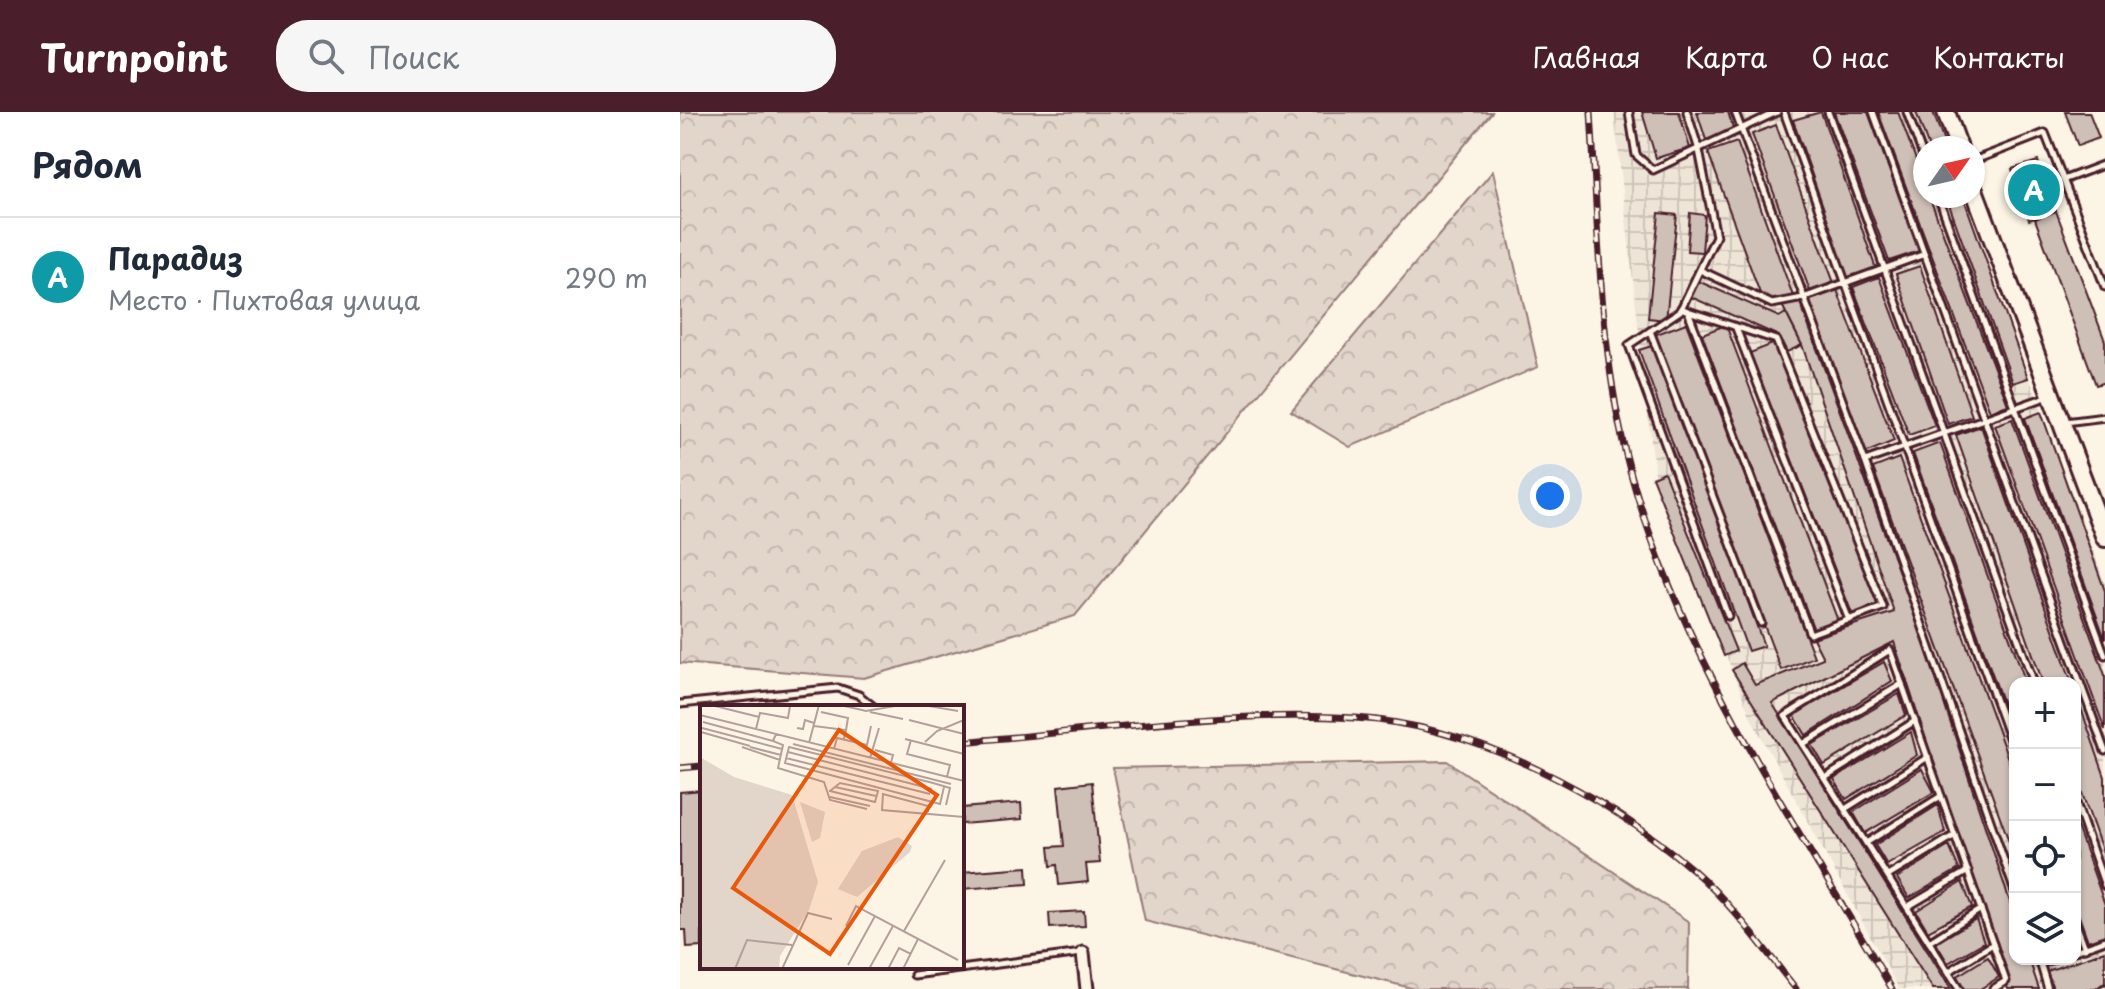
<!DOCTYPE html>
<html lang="ru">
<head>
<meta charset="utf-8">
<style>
	body { margin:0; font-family:"Playpen Sans",sans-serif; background:#f6f6f7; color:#1f2937 }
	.controls { position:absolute; right:24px; bottom:24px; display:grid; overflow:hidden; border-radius:16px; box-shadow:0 2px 6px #0004 }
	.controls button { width:72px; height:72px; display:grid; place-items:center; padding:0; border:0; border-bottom:2px solid #e0e1e3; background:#fff; color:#1f2937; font:40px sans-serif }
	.compass { position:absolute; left:1233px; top:24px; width:72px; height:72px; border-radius:50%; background:#fff; box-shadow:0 2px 6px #0004; rotate:56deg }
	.you { position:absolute; left:870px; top:384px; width:28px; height:28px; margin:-20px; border:6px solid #fff; border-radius:50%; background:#1a73e8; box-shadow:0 0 0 12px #1a73e833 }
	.badge { display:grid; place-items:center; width:52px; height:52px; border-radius:50%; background:#4a1f2b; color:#fff; font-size:26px; font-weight:700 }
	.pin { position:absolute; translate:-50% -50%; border:4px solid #fff; box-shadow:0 2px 8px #0006 }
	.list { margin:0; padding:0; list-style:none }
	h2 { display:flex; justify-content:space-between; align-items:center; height:104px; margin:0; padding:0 32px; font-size:34px }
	h2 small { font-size:26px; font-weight:400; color:#747a83 }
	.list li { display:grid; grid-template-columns:52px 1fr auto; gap:24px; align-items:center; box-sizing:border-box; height:120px; padding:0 32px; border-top:2px solid #e0e1e3 }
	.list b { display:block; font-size:30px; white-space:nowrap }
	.list p { margin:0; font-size:26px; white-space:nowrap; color:#747a83 }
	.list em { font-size:26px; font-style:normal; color:#747a83 }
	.icon { flex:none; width:44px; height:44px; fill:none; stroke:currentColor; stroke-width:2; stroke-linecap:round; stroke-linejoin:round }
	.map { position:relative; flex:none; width:1425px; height:877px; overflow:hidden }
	header { display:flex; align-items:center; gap:48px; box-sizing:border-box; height:112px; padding:0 40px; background:#4a1f2b; color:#fff }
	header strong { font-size:38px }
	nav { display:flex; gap:44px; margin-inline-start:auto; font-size:28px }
	.search { width:560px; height:72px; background:#f6f6f7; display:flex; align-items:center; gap:20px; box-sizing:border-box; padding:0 28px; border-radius:32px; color:#747a83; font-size:30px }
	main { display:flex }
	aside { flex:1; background:#fff }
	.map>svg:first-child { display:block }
	.industrial { fill:url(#industrial-grid); fill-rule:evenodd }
	.forest { fill:url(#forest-crowns); stroke:#967a7a; stroke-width:2 }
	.building { fill:#cfc0b7; stroke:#4a1f2b; stroke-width:2 }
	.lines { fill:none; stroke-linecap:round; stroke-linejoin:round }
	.lane-casing { stroke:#4a1f2b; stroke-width:11 }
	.street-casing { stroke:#4a1f2b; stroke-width:17 }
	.secondary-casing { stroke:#4a1f2b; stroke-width:22 }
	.lane { stroke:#fcf5e5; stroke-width:5 }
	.street { stroke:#fcf5e5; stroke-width:11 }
	.secondary { stroke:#fcf5e5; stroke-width:16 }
	.rail-casing { stroke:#4a1f2b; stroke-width:7 }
	.rail { stroke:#fcf5e5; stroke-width:4; stroke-dasharray:12; stroke-linecap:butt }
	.inset-road { fill:none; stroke:#b59f9b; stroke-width:2 }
	.view { fill:#e8590c; fill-opacity:0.15; stroke:#e8590c; stroke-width:4 }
	.inset-edge { fill:none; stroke:#4a1f2b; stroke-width:4 }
</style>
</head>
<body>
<header>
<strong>Turnpoint</strong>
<div class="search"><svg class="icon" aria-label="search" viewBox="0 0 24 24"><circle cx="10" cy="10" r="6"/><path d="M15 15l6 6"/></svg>Поиск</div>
<nav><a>Главная</a><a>Карта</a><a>О нас</a><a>Контакты</a></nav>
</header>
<main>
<aside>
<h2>Рядом<small></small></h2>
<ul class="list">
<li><span class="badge" style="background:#0f9aa8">A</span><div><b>Парадиз</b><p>Место · Пихтовая улица</p></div><em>290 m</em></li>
</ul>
</aside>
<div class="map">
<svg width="1425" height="877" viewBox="0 0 1425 877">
	<defs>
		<pattern id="industrial-grid" width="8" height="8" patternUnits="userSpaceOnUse" patternTransform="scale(2)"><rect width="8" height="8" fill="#eee5d7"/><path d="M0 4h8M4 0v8" fill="none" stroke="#cec4b9"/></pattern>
		<pattern id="forest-crowns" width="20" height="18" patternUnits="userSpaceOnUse" patternTransform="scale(2)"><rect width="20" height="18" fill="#e2d5ca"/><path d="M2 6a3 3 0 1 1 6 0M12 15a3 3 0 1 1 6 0" fill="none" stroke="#c3b6ae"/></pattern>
	</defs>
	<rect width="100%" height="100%" fill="#fcf5e5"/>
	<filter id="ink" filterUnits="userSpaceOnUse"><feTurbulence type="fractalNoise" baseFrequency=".0125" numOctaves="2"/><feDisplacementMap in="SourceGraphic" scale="16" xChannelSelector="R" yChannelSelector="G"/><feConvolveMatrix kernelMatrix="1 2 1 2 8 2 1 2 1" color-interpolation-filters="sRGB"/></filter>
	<g filter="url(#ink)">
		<path class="industrial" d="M934,0H1253L1265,36H1245V84H1282L1425,471V877H1219L1071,606L975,364ZM1335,571H1395V847H1335Z"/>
		<g class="forest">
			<path d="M0,0H812L395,504L184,566L0,551Z"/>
			<path d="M813,59L858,255L670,335L611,299Z"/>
			<path d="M767,649L1009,810L1008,877H735L465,809L433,656Z"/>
		</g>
		<g class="building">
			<path d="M962,0H999L1010,36L976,46Z"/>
			<path d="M1017,0H1048L1054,19L1026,28Z"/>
			<path d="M1141,0L1196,157L1168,167L1113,8Z"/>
			<path d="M1154,0H1188L1239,139L1209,149Z"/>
			<path d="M1198,0H1218L1245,72V84H1249L1328,293L1310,299Z"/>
			<path d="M1236,0H1253L1266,36H1249Z"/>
			<path d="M1385,0H1409L1419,26L1398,34Z"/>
			<path d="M1096,13L1154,171L1130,179L1072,22Z"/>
			<path d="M1057,30L1113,184L1085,195L1028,40Z"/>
			<path d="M1358,49L1376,99L1349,108L1332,57Z"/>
			<path d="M1266,84H1283L1348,266L1333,271Z"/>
			<path d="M1376,99L1425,229V270L1416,273L1355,107Z"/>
			<path d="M979,101L997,103L986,208L968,206Z"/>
			<path d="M1010,101L1025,103L1022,140L1007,139Z"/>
			<path d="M1240,154L1292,304L1268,312L1216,162Z"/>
			<path d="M1199,165L1255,314L1229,323L1173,175Z"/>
			<path d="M1018,169L1099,205L1106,201L1122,233L1107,240L1099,224L1011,185Z"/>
			<path d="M1157,178L1214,329L1185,341L1127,189Z"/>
			<path d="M1119,188L1235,504L1335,805V847H1349L1359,877H1328L1214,530L1092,591L1271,877H1253L1052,558L1062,551L1075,573L1143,546L1133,526L1214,500L1122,233L1102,193Z"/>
			<path d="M1006,211L1134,545L1101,558L974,223Z"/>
			<path d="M1046,213L1158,509L1134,518L1022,222Z"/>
			<path d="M1095,231L1198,494L1173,504L1070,241Z"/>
			<path d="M975,233L1084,534L1068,539L959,238Z"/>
			<path d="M1361,300L1425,479V527L1345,306Z"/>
			<path d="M1332,307L1425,563V618L1315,313Z"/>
			<path d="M1301,314L1392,571H1363L1276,323Z"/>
			<path d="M1260,331L1346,571H1335V625L1233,341Z"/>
			<path d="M1219,346L1335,666V746L1193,356Z"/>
			<path d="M984,360L1056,539L1044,544L972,365Z"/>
			<path d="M1204,550L1212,569L1126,623L1114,603Z"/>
			<path d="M1395,579L1425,665V747L1395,661Z"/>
			<path d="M1219,582L1226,603L1144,653L1132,633Z"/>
			<path d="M1231,620L1237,643L1166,687L1154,667Z"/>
			<path d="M1242,657L1254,680L1185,721L1173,700Z"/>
			<path d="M412,670L420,751L406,752L408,770L379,773L377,753L371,754L369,735L384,734L378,674Z"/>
			<path d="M22,678V835L7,836L6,818H0V680Z"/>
			<path d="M341,691L342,707L282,712V696Z"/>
			<path d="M1258,693L1265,720L1207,753L1195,733Z"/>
			<path d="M1395,709L1425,793V823L1408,829L1395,793Z"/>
			<path d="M1269,734L1279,757L1229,786L1217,766Z"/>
			<path d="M347,755L348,772L282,777V760Z"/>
			<path d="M1282,770L1292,795L1248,819L1236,799Z"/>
			<path d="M404,799L405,814L370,816L369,801Z"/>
			<path d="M1296,807L1304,830L1268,851L1256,831Z"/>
			<path d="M1425,839V873L1413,877H1373L1367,859Z"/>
			<path d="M1308,845L1319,865L1300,877H1284L1277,864Z"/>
		</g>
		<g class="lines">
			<g class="lane-casing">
				<g id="lane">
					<path d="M949,0L956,43L973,58L1097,0"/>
					<path d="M1007,0L1019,38L1036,124L1000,199L949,233L1048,504"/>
					<path d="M1055,0L1185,349L1335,780"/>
					<path d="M1104,0L1335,642"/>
					<path d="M1148,0L1354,571"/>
					<path d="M1193,0L1425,639"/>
					<path d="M1227,0L1245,49"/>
					<path d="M1293,49L1365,21L1425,175"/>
					<path d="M1383,68L1425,52"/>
					<path d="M1258,84L1425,543"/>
					<path d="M1020,158L1092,192L1123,186L1245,142"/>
					<path d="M1001,196L1008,199L1096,228L1203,495L1130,522L1008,199"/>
					<path d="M1056,216L1169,508"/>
					<path d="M970,219L1081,511"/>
					<path d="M1385,310L1425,305"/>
					<path d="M1185,349L1369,284"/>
					<path d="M0,592L158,576L179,583L194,595"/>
					<path d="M1123,632L1222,572"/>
					<path d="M1145,666L1235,609"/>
					<path d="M1395,688L1425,774"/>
					<path d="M1165,697L1248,645"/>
					<path d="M1186,731L1261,684"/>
					<path d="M1208,764L1275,723"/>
					<path d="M1227,795L1288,759"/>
					<path d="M1395,809L1405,836"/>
					<path d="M1249,830L1301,797"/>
					<path d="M1395,839L1425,828"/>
					<path d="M1359,847L1368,877"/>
					<path d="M1360,852L1374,847"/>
					<path d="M1268,860L1313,832"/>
					<path d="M234,863L402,841"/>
					<path d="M1279,877L1105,604L1210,538L1326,869L1313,877"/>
					<path d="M1423,877L1425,876"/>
				</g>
			</g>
			<g class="street-casing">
				<path id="street" d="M403,841L407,877"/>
			</g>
			<g class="secondary-casing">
				<g id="secondary">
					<path d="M1266,0L1279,36"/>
					<path d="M1293,75L1425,426"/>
				</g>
			</g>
			<use href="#lane" class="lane"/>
			<use href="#street" class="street"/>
			<use href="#secondary" class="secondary"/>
			<g class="rail-casing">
				<g id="rail">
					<path d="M911,0C918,114 919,231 946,343C994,536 1113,706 1212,877"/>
					<path d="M282,630C412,619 544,598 675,606C793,613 925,682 1013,758C1052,792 1084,837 1116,877"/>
					<path d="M0,656L22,654"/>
				</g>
			</g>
			<use href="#rail" class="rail"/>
		</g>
	</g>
	<g transform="translate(20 593)">
		<rect width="264" height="264" fill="#fcf5e5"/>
		<path d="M0,52L34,72L92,90L118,177L109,205L80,251L79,264H0ZM100,97L125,107L120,133L112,137ZM198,132L212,141L210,147L157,192L138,184L162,146Z" fill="#e2d5ca"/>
		<path class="inset-road" d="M11,0L59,12L56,24M140,0L166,6L201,0M223,0L258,6M121,7L148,13L146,25M170,7L203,14M0,10L264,76M59,12L60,8L88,13L90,1L84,0M209,15L264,29M3,17L73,36M114,21L146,25L144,34M2,23L82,44M97,23L103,24L105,15L114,18M1,27L50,41M76,29L73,36L83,40L78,63L124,77L130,95L167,104M205,34L264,49M211,35L207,49L250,60L247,72M225,37L237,26L264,15M109,38L119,0M93,39L251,79M42,42L80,55M50,42L81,50M134,44L137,33L167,40L171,21M175,45L193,50L191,58M88,47L232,84M86,53L230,89M170,53L179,23M135,82L176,91M244,82L240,99L85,58L89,42L233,78L250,83L246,100M129,86H130L140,78L178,86L175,97L130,86M130,92L170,101M228,107V101L183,89L182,105L264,112M146,221L156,201L258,255M204,226L245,155M148,260L175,211M35,264L47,235L92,240M82,264L108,208L132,214M169,264L193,221M188,264L199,243L211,249M203,264L218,234"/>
		<path class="view" d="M139,25L237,90L130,249L33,183Z"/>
		<rect width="264" height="264" class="inset-edge"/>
	</g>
</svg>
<div class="controls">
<button>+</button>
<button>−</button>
<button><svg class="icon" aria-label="locate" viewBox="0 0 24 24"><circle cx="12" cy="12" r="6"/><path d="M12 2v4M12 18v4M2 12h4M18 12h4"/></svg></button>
<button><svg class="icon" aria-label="layers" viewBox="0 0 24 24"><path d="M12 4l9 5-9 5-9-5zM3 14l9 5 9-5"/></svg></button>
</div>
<svg class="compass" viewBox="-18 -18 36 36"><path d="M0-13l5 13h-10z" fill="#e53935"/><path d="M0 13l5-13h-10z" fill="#747a83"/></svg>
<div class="you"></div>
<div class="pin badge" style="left:1354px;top:78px;background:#0f9aa8">A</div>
</div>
</main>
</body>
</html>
